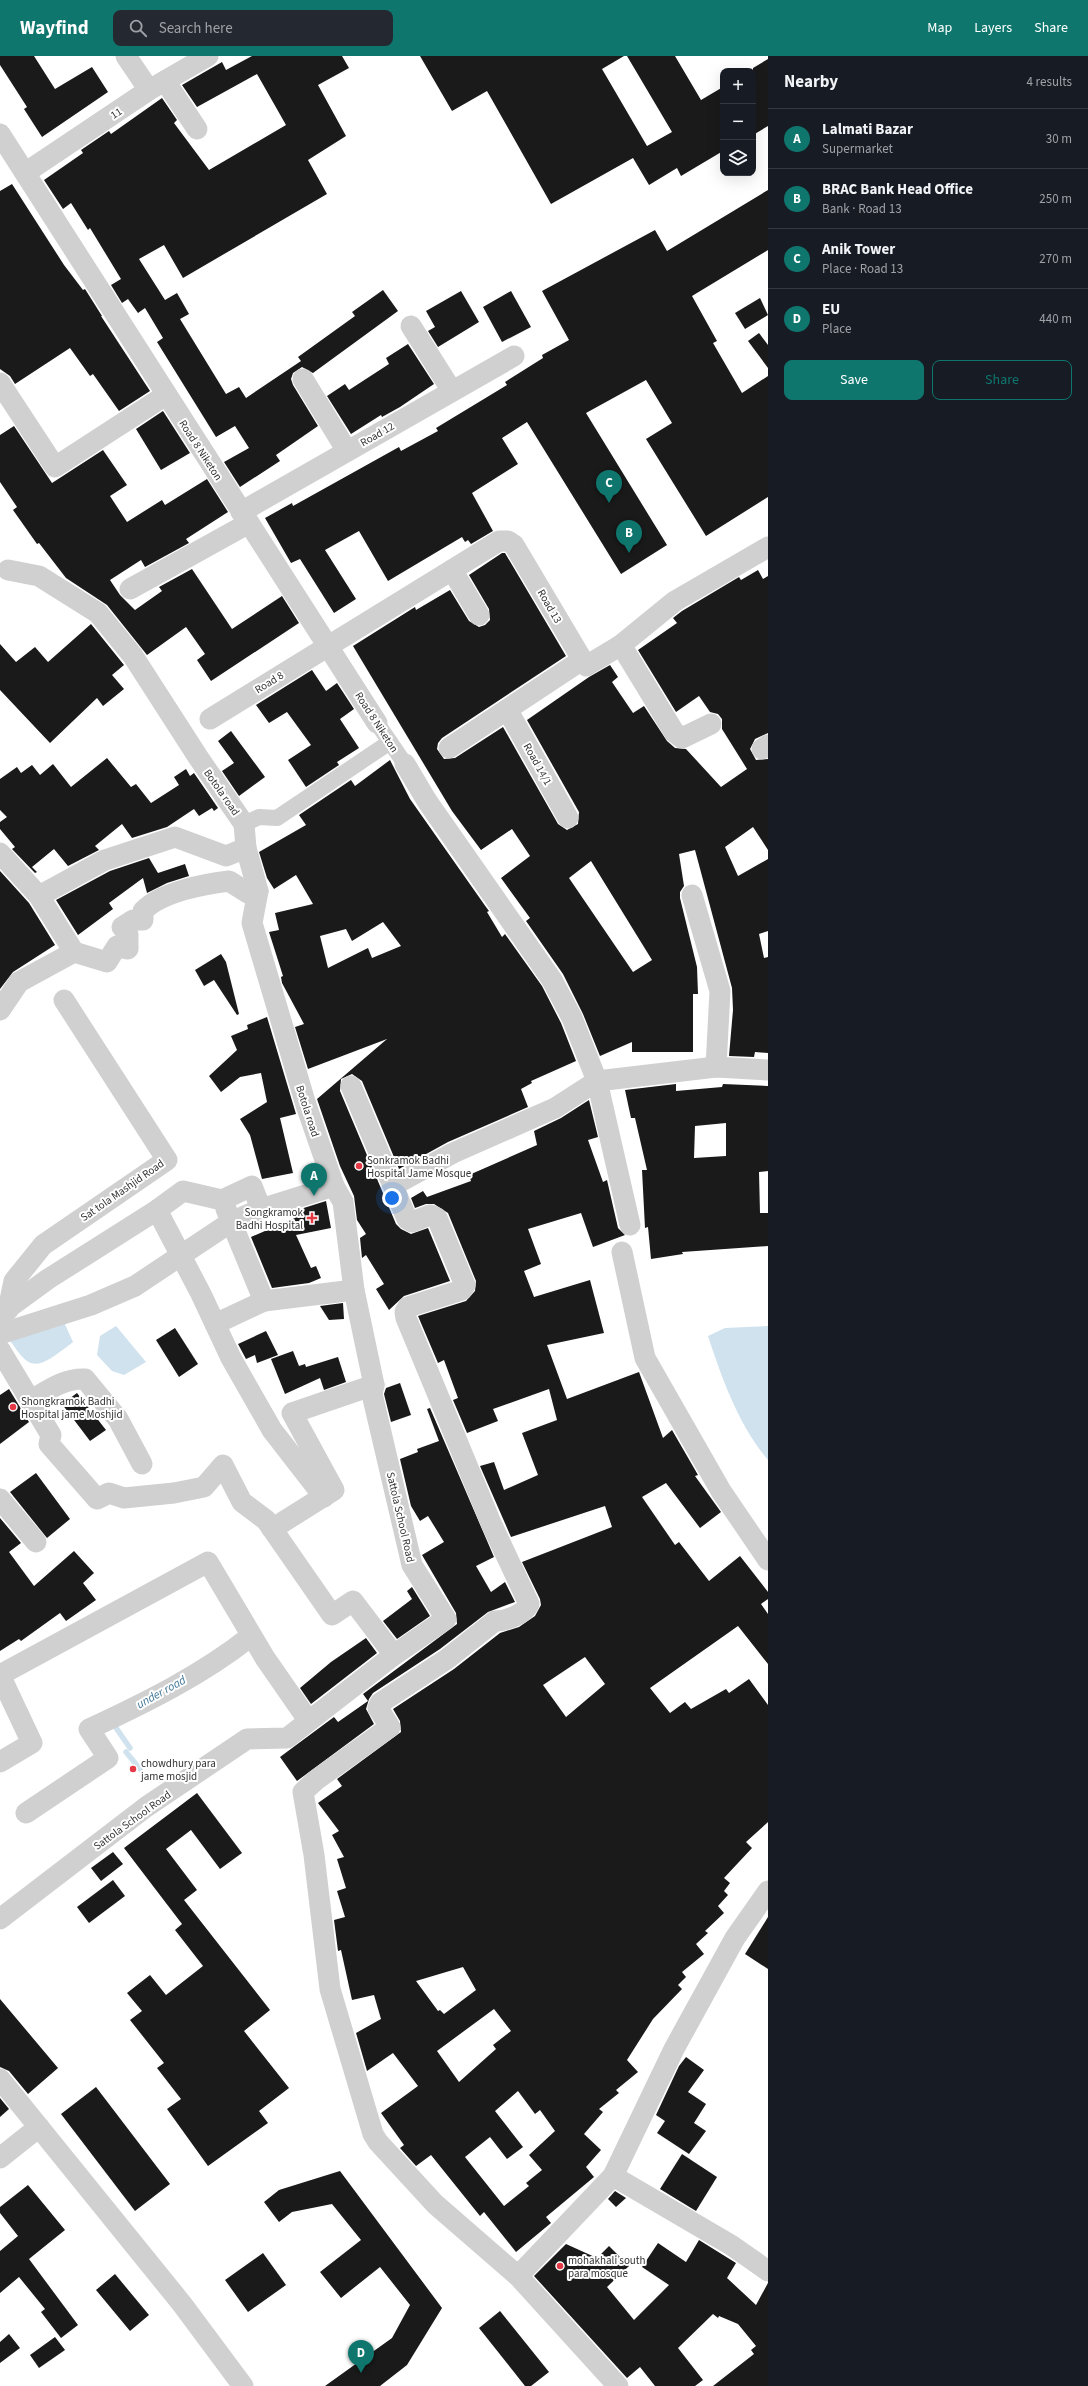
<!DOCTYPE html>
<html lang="en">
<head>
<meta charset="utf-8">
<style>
	body { margin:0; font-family:"Source Sans 3",sans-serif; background:#242831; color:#f1f3f6 }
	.controls { position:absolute; right:12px; top:12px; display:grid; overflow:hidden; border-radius:8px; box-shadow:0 4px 16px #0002 }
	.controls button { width:36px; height:36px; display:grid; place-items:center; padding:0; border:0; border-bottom:1px solid #363941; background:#171b24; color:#f1f3f6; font:20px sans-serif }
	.you { position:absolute; left:392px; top:1142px; width:14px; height:14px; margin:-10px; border:3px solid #fff; border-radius:50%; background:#1a73e8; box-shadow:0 0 0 6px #1a73e833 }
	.badge { display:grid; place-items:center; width:26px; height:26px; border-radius:50%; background:#0f766e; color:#fff; font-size:13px; font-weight:700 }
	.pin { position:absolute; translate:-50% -33px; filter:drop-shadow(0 1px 2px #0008) }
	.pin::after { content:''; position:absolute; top:21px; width:14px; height:12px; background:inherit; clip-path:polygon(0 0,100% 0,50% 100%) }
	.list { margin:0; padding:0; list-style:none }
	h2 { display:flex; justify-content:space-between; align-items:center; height:52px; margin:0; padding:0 16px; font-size:17px }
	h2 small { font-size:13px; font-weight:400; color:#9ea1a6 }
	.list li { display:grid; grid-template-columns:26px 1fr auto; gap:12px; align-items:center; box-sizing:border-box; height:60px; padding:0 16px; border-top:1px solid #363941 }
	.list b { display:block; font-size:15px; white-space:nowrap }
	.list p { margin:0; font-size:13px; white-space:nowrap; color:#9ea1a6 }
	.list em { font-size:13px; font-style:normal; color:#9ea1a6 }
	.actions { display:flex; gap:8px; padding:12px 16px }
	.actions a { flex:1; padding:9px 0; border:1px solid #0f766e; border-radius:8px; text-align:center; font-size:14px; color:#0f766e }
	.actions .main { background:#0f766e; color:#fff }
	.icon { flex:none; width:22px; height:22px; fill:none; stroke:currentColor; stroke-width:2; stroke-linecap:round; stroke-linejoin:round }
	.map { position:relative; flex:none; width:768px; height:2330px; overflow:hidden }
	header { display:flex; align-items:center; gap:24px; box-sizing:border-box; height:56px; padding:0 20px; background:#0f766e; color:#fff }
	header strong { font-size:19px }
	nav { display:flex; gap:22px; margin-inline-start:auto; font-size:14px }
	.search { width:280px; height:36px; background:#242831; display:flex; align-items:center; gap:10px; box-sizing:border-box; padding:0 14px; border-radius:8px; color:#9ea1a6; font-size:15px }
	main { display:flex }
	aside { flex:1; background:#171b24 }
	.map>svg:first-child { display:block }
	.water { fill:#cfe2ee }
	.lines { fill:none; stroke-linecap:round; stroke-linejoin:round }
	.stream { stroke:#cfe2ee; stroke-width:5.5 }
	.building { fill:#1a1a1a; fill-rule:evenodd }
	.pedestrian { stroke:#d0d0d0; stroke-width:16 }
	.minor { stroke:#d0d0d0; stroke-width:21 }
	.poi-dot { fill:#e63946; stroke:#fff; stroke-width:1.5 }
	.labels { text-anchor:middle; stroke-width:4; stroke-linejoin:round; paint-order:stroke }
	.street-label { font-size:11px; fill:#333; stroke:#fff }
	.poi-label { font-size:11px; fill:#333; stroke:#fff; text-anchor:start }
	.water-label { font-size:12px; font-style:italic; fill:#3f7597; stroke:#fff }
</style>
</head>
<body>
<header>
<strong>Wayfind</strong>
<div class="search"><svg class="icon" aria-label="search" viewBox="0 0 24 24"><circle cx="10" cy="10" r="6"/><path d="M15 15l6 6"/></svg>Search here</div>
<nav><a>Map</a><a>Layers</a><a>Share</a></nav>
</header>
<main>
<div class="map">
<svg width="768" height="2330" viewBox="0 0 768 2330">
	<rect width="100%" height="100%" fill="#fff"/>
	<g class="water">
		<path d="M63,1264L73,1286C30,1320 30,1313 2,1273Z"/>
		<path d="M116,1270L146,1306L124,1319L112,1315L97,1299L100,1280Z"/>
		<path d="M768,1270V1404C739,1370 722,1323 708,1280L725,1272Z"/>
	</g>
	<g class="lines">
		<g class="stream">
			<path d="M112,1666L130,1692"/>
			<path d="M126,1696L140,1713"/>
		</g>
	</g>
	<g class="building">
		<path d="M0,0H34L55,33L92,11L108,36L42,81L24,53L27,51L0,9Z"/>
		<path d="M252,0H342L349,12L318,29L346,80L308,104L327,138L183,222L164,189L139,203L165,244L177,237L189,258L180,263L226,338L239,331L246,342L301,305L298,301L355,260L352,256L383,234L398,255L313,317L302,311L293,317L291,323L293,329L318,370L276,399L280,405L240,431L224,406L249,392L235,370L216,381L157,286L163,282L145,252L138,257L128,243L122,247L111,229L121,223L90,172L88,174L71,147L63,153L44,124L83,97L81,94L109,75L111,78L162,42L177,64L174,67L209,114L286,69L257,18L197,51L182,29L222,6L226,14Z"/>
		<path d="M420,0H624L602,13L647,90L672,76L627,0H675L701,44L723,31V95L681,120L677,112L649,129L633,102L551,148L487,35L452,55Z"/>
		<path d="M768,3V70L753,79V12Z"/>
		<path d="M12,128L64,209L83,234L85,233L102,260H101L150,335L119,355L93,318L90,320L70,292L15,328L10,320L0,313V135Z"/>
		<path d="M768,134V194L692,240L717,285L713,287L742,337L768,320V441L706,480L646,383L672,367L646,324L586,357L667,489L621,518L527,366L502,382L518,408L472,437L493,475L471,488L468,484L465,486L462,481L388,525L359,475L325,494L356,543L334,557L300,503L291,507L265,462L292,447L293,450L399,391L401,395L438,375L436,372L507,329L505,326L543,302L542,299L569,284L542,235L655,174L667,195Z"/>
		<path d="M461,235L479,266L438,291L428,275L435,271L426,255Z"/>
		<path d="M511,235L531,271L502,286L483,251Z"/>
		<path d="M760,242L768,259L745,273L735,257Z"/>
		<path d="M759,277L768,289V312L748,285Z"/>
		<path d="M408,288L434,328L400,351L382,361L381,359L351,378L327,340L345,328L349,334L389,308L386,302Z"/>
		<path d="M163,355L190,397L161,414L136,373Z"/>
		<path d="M14,370L52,427L103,394L127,429L110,440L127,466L162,444L165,449L207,423L228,456L186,483L189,487L145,511L141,504L110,524L120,539L135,554L162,535L159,531L192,513L232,573L282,540L299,567L211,625L197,604L205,598L186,571L147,599L107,549L66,522L39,487L37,488L13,454L17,451L0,426V379Z"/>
		<path d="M502,497H505L566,600L442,682L438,687L437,693L444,703L455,702L503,671L558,768L567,774L578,768L579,756L527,664L589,621L610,609L618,621L612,626L633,657L644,650L667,685L675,692L686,693L721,731L747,713L722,673V663L718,658L710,656L699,640L676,656L638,594L677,567L673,562L682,555L739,521L741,524L758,514L763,523L768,520V677L755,683L750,693L756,704L768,703V794L753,771L725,791L738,820L768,803V875L759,878L764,902L768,901V997L755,996L754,1001L729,1000L733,954L732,932L695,794L679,798L684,830L680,836V842L697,911L698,938H693V996H632V986L600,1000L583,958L563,918L526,865L530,862L501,822L530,800L512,773L481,794L452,755L353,590L415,551L416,554L450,534L469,565L479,571L485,569L490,564L489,553L469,519ZM591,805L652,904L633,916L569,822Z"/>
		<path d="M91,568L124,609L112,619L124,633L103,650L97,642L50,687L0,634V588L16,606L35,591L48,606Z"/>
		<path d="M312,614L326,635L337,627L354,653L340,663L359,692L337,706L339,709L306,731L288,704L311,689L287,656L269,667L256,649Z"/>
		<path d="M231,675L265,721L239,740L222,715L234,707L218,685Z"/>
		<path d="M107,702L131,731L136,728L151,747L179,729L174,721L186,713L190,720L194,717L218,752L214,755L212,752L199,760L194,753L167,771L132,782L122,768L95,790L99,794L68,810L54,793L32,811L37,816L35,817L12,793L15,791L0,773V766L7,761L0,754V723L17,711L21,717L32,709L40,719L53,708L71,731Z"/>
		<path d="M390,704L410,743L486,851L489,855L487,856L502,881L505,878L542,930L561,967L576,1005L531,1025L532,1027L521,1033L528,1051L448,1086L399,1113L362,1025L352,1018L341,1023L340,1035L396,1168L401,1173L411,1178L428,1172L450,1225L404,1240L389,1254L376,1233L384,1228L366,1199L362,1202L360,1182L366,1178L357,1164L354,1140L340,1110L317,1043L387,983L308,1013L295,971L304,968L282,927L281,921L283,920L269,876L279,874L275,857L313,848L296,819L274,833L267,822L259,796L306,769L299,759L351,724L355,730ZM383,866L401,890L372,902L368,892L328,912L320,880L346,873L352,885Z"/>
		<path d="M149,802L158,817L185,808L189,820L167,827L147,837L143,822L109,847L113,853L78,879L56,844L110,815Z"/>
		<path d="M0,815L29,847L55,889L13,916L0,933Z"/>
		<path d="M221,898L226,906L239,958L237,959L214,924L204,930L195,914Z"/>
		<path d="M267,961L296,1058L280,1062L293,1117L262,1123L250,1079L240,1063L267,1046L261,1017L240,1021L221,1036L209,1020L237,994L231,980L248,973L247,969Z"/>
		<path d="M676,1028V1035L722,1031L723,1028L768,1030V1115L759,1116L760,1157H768V1190L682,1196L683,1198L651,1203L648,1171L645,1172L642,1114H647L635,1062H631L625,1034ZM726,1067V1100L694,1102L695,1070Z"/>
		<path d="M589,1044L598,1081L588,1084L603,1126L607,1124L618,1172L625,1179L593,1191L581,1157L528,1173L541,1208L524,1215L534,1241L590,1224L604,1277L547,1289L567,1343L639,1316L663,1382L672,1374L698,1419L695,1420L721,1456L700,1472L666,1427L642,1441L675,1489L679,1486L709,1525L740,1500L768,1536V1543L761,1548L768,1558V1608L738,1570L650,1632L670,1657L685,1646L691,1653L726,1633L729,1637L749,1623L768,1649V1766L746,1786L752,1792L724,1822L730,1827L724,1835L728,1839L718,1850L724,1857L705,1875L708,1877L696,1888L704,1898L682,1916L686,1921L678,1929L682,1933L653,1963L627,2004L638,2016L616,2034L619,2037L599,2053L603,2056L584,2078L601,2094L586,2111L594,2121L546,2161L551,2167L516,2196L484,2156L480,2160L431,2099L416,2110L400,2092L404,2089L381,2057L418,2030L393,1997L367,2015L356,1977L381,1963L374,1939L352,1944L341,1894L338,1895L334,1864L345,1861L337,1835L346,1832L337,1803L344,1801L332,1779L339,1775L318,1747L342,1730L337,1723L401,1676L400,1665L393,1653L454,1613L500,1577L519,1571L535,1560L541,1549L540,1543L522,1506L612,1471L605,1450L511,1481L480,1410L494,1406L504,1434L538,1419L522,1377L557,1364L549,1333L493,1353L498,1365L467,1377L453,1344L458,1342L444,1304L438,1307L418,1260L466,1245L475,1235L476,1225L448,1157L434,1148H426L415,1152L411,1142L423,1135L427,1141L471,1125L469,1119L537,1089L534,1075L561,1062ZM585,1601L605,1628L566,1661L543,1629ZM463,1911L476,1934L444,1958L440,1954L438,1955L416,1925ZM494,1953L511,1975L493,1989L496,1993L459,2026L437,1995ZM518,2035L535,2058L540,2054L555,2075L529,2099L542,2114L526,2127L529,2130L504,2150L465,2101L490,2081L507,2103L523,2091L495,2055Z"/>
		<path d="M326,1145L331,1172L296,1179L311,1212L316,1210L321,1222L309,1227L272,1232L251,1181L295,1162L294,1155Z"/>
		<path d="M343,1247L344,1263L329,1264L320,1250Z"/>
		<path d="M175,1272L198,1308L179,1321L156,1284Z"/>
		<path d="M266,1275L278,1299L257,1307L255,1299L246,1303L238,1288Z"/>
		<path d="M293,1295L299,1310L305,1308L306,1311L338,1301L346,1326L324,1334L320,1322L285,1338L271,1303Z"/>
		<path d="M400,1327L411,1359L391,1366L384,1338L386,1332Z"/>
		<path d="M9,1333L29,1366L0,1388V1339Z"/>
		<path d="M77,1337L106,1374L90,1385L62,1348Z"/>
		<path d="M430,1352L494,1501L476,1510L491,1536L505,1526L515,1546L488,1556L440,1593L373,1637L369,1643L366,1653L374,1668L297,1725L280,1701L334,1661L338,1666L368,1645L363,1638L457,1568L456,1557L422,1499L444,1486L428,1460L420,1465L411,1450L400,1403L418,1396L417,1393L439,1385L427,1353Z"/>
		<path d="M36,1417L70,1463L47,1482L10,1436Z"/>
		<path d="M0,1462L21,1487L9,1496L34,1530L74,1495L94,1517L83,1527L96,1544L66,1565L60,1557L21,1585L19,1583L0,1595Z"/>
		<path d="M412,1531L430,1560L397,1583L383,1565L412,1543L407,1535Z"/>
		<path d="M366,1582L377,1597L311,1648L300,1632L331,1606Z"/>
		<path d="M197,1737L242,1797L220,1813L191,1774L166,1793L197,1834L184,1844L270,1954L244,1975L289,2032L259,2055L268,2067L208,2110L167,2053L181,2043L157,2012L164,2007L130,1964L142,1955L127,1937L150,1919L166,1939L203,1910L175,1874L182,1868L124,1792Z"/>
		<path d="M113,1796L123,1808L101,1825L91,1812Z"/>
		<path d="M113,1824L125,1840L89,1867L77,1851Z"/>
		<path d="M768,1861V1913L745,1898Z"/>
		<path d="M0,1943L58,2012L28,2038L9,2015L0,2011Z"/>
		<path d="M686,2001L704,2014L688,2036L706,2048L694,2067L706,2075L689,2098L657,2077L665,2065L656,2059L679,2010Z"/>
		<path d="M96,2031L170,2128L135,2155L61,2058Z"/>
		<path d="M0,2042L9,2053L0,2061Z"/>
		<path d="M682,2098L717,2121L696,2155L660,2133Z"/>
		<path d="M340,2115L442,2252L407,2309L380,2330H325L392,2282L410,2249L380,2211L341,2242L320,2216L361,2184L332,2148L292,2156L279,2166L264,2146L279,2134Z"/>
		<path d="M28,2129L65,2174L29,2203L78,2269L61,2282L41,2256L45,2253L19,2221L0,2237V2195L18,2180L0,2157V2151Z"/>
		<path d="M615,2135L626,2142L616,2151L608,2143Z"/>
		<path d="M699,2184L736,2207L727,2222L756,2249L768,2227V2330H713L754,2298L751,2294L756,2290L738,2268L719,2260L718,2262L713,2258L678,2292L703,2324L695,2330H655L640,2311L627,2322L534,2220L566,2188L597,2202L609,2190L629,2210L607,2231L634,2264L669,2229L642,2211L658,2187L686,2206Z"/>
		<path d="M263,2197L286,2229L248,2256L225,2224Z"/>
		<path d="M115,2218L149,2259L130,2275L96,2234Z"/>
		<path d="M500,2255L549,2316L531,2330H525L479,2272Z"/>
		<path d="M9,2278L20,2292L0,2307V2286Z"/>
		<path d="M55,2281L65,2294L39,2312L30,2299Z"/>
	</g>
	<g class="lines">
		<g class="pedestrian">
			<path d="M377,667L405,708"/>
			<path d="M244,768L259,761L277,762L390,686"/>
		</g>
		<g class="minor">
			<path d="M126,0L149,34"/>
			<path d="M165,25L197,73"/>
			<path d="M0,78L377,667"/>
			<path d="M25,117L149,34L208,0"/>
			<path d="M411,270L452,335"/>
			<path d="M303,323L347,395"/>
			<path d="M0,327L55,411L166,339"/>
			<path d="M241,456L514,300"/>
			<path d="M8,514L39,520L98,557L133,600L198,701L244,768L246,792L258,835L252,867L306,1049L334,1130"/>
			<path d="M452,514L479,559"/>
			<path d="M130,533L249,467"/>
			<path d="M621,589L674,676L682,682L711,668"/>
			<path d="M508,655L568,762"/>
			<path d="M210,663L499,485H508L514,489L586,610L621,589L675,545L768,491"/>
			<path d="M449,692L582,604"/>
			<path d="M762,693L768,689"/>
			<path d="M405,708L427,745L552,924L572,962L597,1025L630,1169"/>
			<path d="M0,797L39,840L74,896L19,926L0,954"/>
			<path d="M692,839L720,935L716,1011"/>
			<path d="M39,840L105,804L175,781L226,800L246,792"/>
			<path d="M74,896L107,906L117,890L128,893V878L122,871L133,864H143V855C161,836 204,828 229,825L248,837L258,835"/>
			<path d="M351,1030L407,1163L412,1166L430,1159L437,1162L465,1229L462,1234L408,1251L405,1256L406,1262L491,1467L529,1548C524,1559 505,1565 495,1565L447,1603L380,1647L378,1652L390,1671L316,1724L303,1736L314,1799L330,1933L373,2078L378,2086L435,2148L518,2220L618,2330"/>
			<path d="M394,1129L453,1097L555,1052L597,1025L716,1011L768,1014"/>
			<path d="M226,1153L264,1245L354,1234"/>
			<path d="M157,1154L201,1238L231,1302L272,1374L324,1441"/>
			<path d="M622,1196L645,1302L721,1435L768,1504"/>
			<path d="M8,1254L14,1225L43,1189L167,1104L64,944"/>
			<path d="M0,1258L48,1223L157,1154L183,1135L222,1144L252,1130L261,1153L334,1130L343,1146L354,1234L374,1329L372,1338L412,1509L446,1563L394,1599L287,1682L247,1683L146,1751L0,1863"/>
			<path d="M215,1268L264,1245"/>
			<path d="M0,1278L91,1249L135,1230L231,1166L261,1153"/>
			<path d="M0,1294L51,1379L49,1388L97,1443L109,1437L124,1442L174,1437L204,1431L223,1409L242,1446L266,1464L332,1559L353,1545L394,1599"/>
			<path d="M30,1345C47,1335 64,1322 85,1323L118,1363L142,1408"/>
			<path d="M0,1443L36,1486"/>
			<path d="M272,1473L334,1434L292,1357L374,1329"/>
			<path d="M0,1706L32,1687L0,1619L208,1506L265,1602L308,1664"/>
			<path d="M26,1757L108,1702L89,1673C145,1647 202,1619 251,1580"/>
			<path d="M0,2023L182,2248L243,2330"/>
			<path d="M0,2102L39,2071"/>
			<path d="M613,2120L731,2189L768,2215"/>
			<path d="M518,2220L613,2120L674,1993L735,1882L768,1835"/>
		</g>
	</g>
	<g class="poi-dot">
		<circle cx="359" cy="1110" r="4"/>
		<path d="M310 1156h4v4h4v4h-4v4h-4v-4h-4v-4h4z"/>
		<circle cx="13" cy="1351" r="4"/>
		<circle cx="133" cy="1713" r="4"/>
		<circle cx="560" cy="2210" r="4"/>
	</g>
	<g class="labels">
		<g class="street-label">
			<text transform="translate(116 57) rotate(-33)" y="4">11</text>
			<text transform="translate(377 378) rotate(-30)" y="4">Road 12</text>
			<text transform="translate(201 394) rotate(57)" y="4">Road 8 Niketon</text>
			<text transform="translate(550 550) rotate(60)" y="4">Road 13</text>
			<text transform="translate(269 626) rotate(-32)" y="4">Road 8</text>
			<text transform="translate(377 666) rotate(57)" y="4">Road 8 Niketon</text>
			<text transform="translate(538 708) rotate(61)" y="4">Road 14/1</text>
			<text transform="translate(222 736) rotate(55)" y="4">Botola road</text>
			<text transform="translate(308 1055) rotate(72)" y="4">Botola road</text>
			<text transform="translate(122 1134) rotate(-35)" y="4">Sat tola Mashjid Road</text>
			<text transform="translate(401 1461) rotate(77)" y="4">Sattola School Road</text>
			<text transform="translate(132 1764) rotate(-36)" y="4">Sattola School Road</text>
		</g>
		<g class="poi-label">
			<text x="367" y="1108">Sonkramok Badhi<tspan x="367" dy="13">Hospital Jame Mosque</tspan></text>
			<text x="303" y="1160" text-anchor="end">Songkramok<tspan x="303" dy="13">Badhi Hospital</tspan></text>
			<text x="21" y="1349">Shongkramok Badhi<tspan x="21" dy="13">Hospital jame Moshjid</tspan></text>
			<text x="141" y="1711">chowdhury para<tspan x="141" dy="13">jame mosjid</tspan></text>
			<text x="568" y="2208">mohakhali south<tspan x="568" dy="13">para mosque</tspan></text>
		</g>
		<g class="water-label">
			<text transform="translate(161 1636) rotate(-29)" y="4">under road</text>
		</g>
	</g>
</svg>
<div class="controls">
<button>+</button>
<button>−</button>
<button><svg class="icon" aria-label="layers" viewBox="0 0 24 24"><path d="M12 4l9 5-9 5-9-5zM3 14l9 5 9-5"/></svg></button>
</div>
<div class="you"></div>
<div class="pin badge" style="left:314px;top:1140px">A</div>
<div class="pin badge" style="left:629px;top:497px">B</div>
<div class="pin badge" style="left:609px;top:447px">C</div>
<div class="pin badge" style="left:361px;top:2317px">D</div>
</div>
<aside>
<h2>Nearby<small>4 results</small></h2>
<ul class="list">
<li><span class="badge">A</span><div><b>Lalmati Bazar</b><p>Supermarket</p></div><em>30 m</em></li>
<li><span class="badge">B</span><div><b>BRAC Bank Head Office</b><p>Bank · Road 13</p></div><em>250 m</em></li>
<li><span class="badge">C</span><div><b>Anik Tower</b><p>Place · Road 13</p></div><em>270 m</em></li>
<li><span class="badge">D</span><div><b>EU</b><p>Place</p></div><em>440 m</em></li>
</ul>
<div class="actions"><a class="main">Save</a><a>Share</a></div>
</aside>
</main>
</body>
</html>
